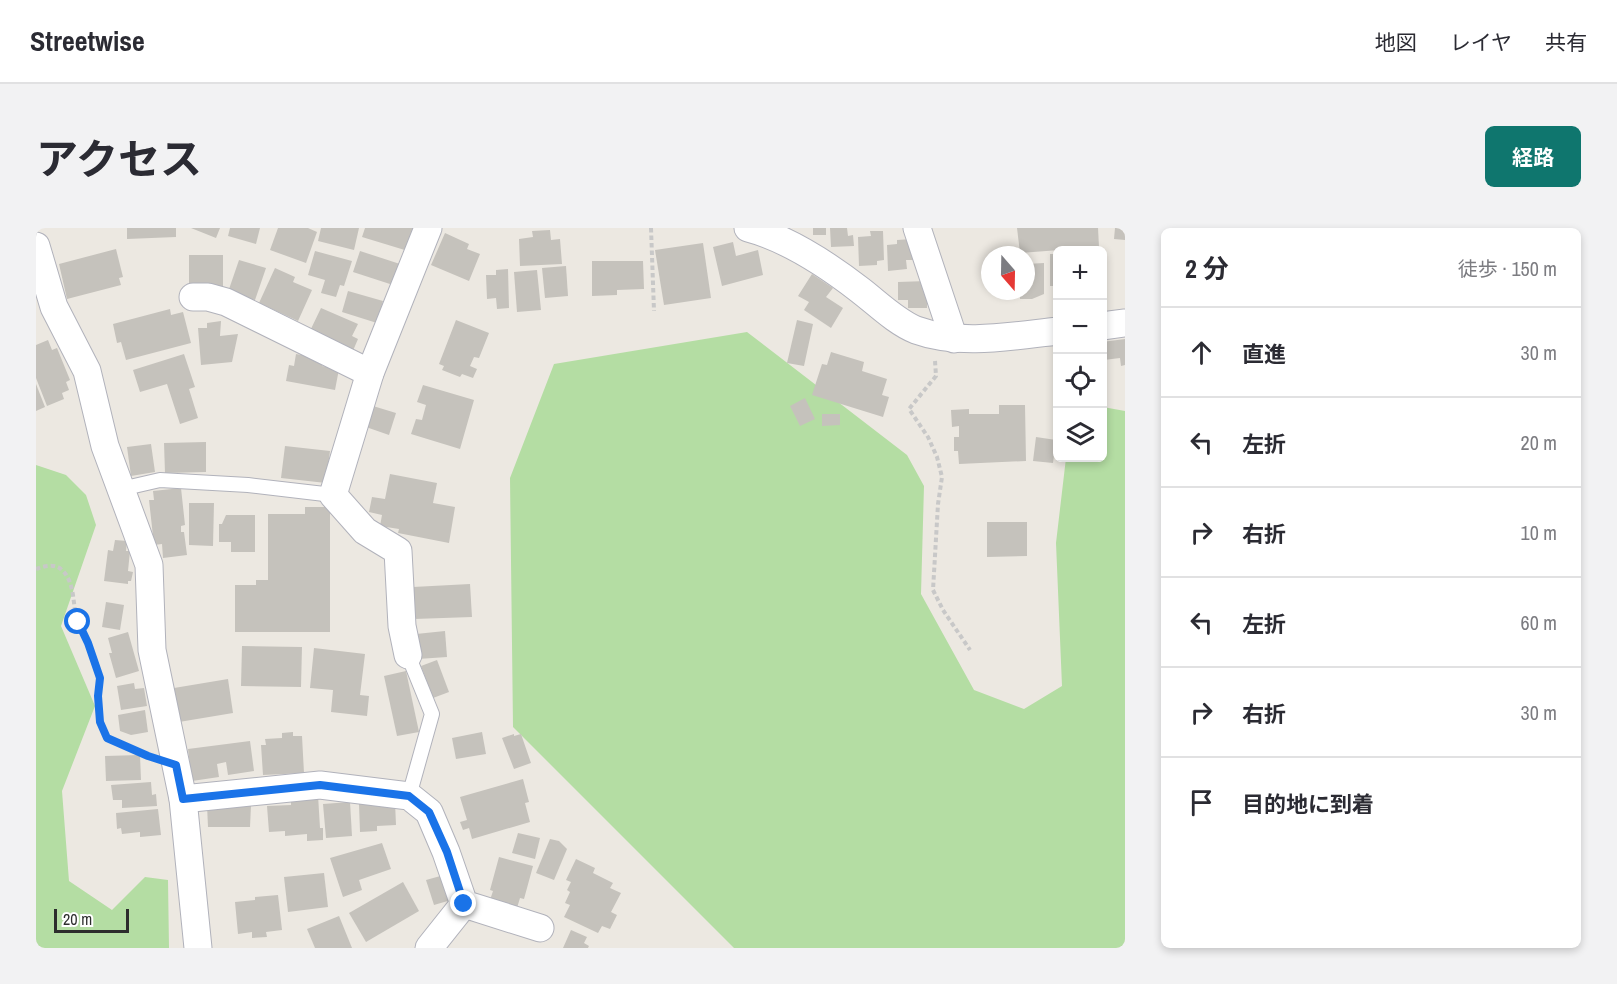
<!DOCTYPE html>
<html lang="ja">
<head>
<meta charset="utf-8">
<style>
	body { margin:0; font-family:"Archivo Narrow","Noto Sans JP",sans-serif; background:#f2f2f3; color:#2b2b33 }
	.controls { position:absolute; right:18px; top:18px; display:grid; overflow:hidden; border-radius:9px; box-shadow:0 3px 9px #0003 }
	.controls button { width:54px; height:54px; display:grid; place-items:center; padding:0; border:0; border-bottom:2px solid #e1e1e2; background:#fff; color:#2b2b33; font:30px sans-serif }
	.compass { position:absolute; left:945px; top:18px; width:54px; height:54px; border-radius:50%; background:#fff; box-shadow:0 3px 9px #0003; rotate:160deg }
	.scale { position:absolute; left:18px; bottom:15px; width:75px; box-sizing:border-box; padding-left:6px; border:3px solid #2d2d2d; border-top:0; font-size:16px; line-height:21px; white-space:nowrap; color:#2d2d2d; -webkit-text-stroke:4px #fff; paint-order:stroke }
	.stop { position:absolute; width:18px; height:18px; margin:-14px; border:4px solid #1a73e8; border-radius:50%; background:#fff }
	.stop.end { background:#1a73e8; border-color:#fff; box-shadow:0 2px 6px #0008 }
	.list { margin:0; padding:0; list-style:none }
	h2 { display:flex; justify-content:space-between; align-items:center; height:78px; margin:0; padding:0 24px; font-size:26px }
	h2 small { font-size:20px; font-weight:400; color:#7c7c81 }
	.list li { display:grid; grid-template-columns:39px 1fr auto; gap:18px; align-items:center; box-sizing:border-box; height:90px; padding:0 24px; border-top:2px solid #e1e1e2 }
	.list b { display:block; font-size:22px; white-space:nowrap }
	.list em { font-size:20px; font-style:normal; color:#7c7c81 }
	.icon { flex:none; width:33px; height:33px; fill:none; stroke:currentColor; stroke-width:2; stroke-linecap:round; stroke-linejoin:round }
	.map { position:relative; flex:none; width:1089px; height:720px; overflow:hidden; border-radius:9px }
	header { display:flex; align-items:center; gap:36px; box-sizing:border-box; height:84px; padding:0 30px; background:#fff; border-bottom:2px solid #e1e1e2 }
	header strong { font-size:28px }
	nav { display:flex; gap:33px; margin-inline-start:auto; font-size:21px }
	.intro { display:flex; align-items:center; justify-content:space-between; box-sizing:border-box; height:144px; padding:0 36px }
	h1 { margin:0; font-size:42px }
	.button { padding:15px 27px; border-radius:9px; background:#0f766e; color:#fff; font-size:21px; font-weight:700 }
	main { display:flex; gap:36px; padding:0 36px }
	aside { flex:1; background:#fff; border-radius:9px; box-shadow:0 3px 9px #0003 }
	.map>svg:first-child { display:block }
	.green { fill:#b4dda3 }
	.building { fill:#c5c2bc }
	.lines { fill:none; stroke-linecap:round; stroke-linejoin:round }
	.service-casing { stroke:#b1b2bb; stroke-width:16 }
	.minor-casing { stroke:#b1b2bb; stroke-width:29 }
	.path { stroke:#c8c8c8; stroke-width:4; stroke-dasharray:4.5 3; stroke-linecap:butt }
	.service { stroke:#fff; stroke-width:14 }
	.minor { stroke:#fff; stroke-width:27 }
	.route { stroke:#1a73e8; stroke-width:8 }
</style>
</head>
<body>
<header>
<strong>Streetwise</strong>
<nav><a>地図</a><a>レイヤ</a><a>共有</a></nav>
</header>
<div class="intro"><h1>アクセス</h1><a class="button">経路</a></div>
<main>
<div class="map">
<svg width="1089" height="720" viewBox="0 0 1089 720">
	<rect width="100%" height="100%" fill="#ece8e1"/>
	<g class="green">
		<path d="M711,104L871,227L888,258L885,366L938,462L988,481L1026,458L1020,315L1030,230H1066L1067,179L1089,183V720H698L477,499L474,250L518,136Z"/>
		<path d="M0,237L30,247L50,267L60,297L25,398L59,478L26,563L33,653L76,682L109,649L132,652L133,720H0Z"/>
	</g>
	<g class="building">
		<path d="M91,0H140V9L91,11Z"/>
		<path d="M155,0H184L180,10Z"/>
		<path d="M194,0H224L220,16L192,8Z"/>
		<path d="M242,0H272L281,4L270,35L234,22Z"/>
		<path d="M285,0H323L318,22L282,13Z"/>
		<path d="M329,0H379L372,23L326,9Z"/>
		<rect x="777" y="0" width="13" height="7"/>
		<path d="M794,0H811L812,8L817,7L818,18L795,19Z"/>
		<path d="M981,0H1062L1063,19L984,25Z"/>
		<path d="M1079,0H1089V12L1078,11Z"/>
		<path d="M514,2L515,12L524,11L526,36L484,38L483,11L497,9L496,3Z"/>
		<path d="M834,3H847L848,32L841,33V37L823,38L822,9L835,8Z"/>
		<path d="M409,5L433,16L431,21L444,26L433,53L395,37Z"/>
		<path d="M876,11L877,32H870L871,41L852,43L851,17L861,16V12Z"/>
		<path d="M697,14L700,28L722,22L727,47L686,58L677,19Z"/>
		<path d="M667,15L675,70L628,77L619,22Z"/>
		<path d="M80,21L87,49L83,50L85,57L31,71L23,36Z"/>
		<path d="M279,23L316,33L308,58L304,57L300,69L285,65L289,52L272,47Z"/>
		<path d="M324,23L364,36L357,57L317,44Z"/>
		<rect x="1014" y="26" width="8" height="32"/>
		<path d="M153,27H187V58L153,59Z"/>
		<path d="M203,32L230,40L219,72L192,64Z"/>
		<path d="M556,33H607L608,61L581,62V67L556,68Z"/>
		<path d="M1008,35V66L996,71H984V63H990V36Z"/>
		<path d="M530,38L532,68L509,70L506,40Z"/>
		<path d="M239,40L259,49L257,54L276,62L262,93L223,75Z"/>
		<path d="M472,41L473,80L461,81L460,70L451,71L450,47H460V42Z"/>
		<path d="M501,42L505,82L481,84L478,44Z"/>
		<path d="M776,46L797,60L790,69L807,80L795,100L768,82L773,74L762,68Z"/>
		<path d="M891,53V80H872V72H862V54Z"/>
		<path d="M312,63L347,73L341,95L306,84Z"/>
		<path d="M285,80L322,96L316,108L322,111L316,125L273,105Z"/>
		<path d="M134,81L135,87L147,84L155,115L90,132L85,114L81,115L77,96Z"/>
		<path d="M420,92L453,105L443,130L438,129L434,138L441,141L437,150L426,146L424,149L406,142L408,138L403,136Z"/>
		<path d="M761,92L777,96L768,138L751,135Z"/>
		<path d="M185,93L184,108L202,106L196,134L165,137L162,100H171V95Z"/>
		<path d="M1089,111V137L1085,138L1084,130L1068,132L1066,114Z"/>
		<path d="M12,112L16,122L21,120L34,152L30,154L33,162L26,165L28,171L11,178L0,150V117Z"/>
		<path d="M795,124L828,134L826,143L851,151L846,167L853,169L847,189L776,167L786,136L791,137Z"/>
		<path d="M148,126L159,159L153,161L162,190L144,196L131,156L104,164L97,142Z"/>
		<path d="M260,126L287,131L286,138L303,141L299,162L250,153L253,137L258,138Z"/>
		<path d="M1066,149H1069L1068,165H1066Z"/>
		<path d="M0,156L9,179L0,183Z"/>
		<path d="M387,157L438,172L424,221L375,206L380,191L386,192L390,177L381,174Z"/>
		<path d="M769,170L779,191L764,198L754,178Z"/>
		<path d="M963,177H989L990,233L923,236L922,223H918V209H923V198L916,199L915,182L933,181V186H963Z"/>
		<path d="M337,178L360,185L353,207L330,199Z"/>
		<path d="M786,186H804V197L786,198Z"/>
		<path d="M1000,209L1020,212L1017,235L997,233Z"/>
		<path d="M170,214V244L129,245L128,215Z"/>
		<path d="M115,216L119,244L95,248L91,219Z"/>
		<path d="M249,218L294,223L290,255L245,250Z"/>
		<path d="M354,246L401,255L397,275L419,279L413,315L362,305L363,301L344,298L346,287L333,284L336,269L349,271Z"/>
		<path d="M145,260L149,297L145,298V304H148L151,327L127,330L126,316L118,317L113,272H118L117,263Z"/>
		<path d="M153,275H178L177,318L153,317Z"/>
		<path d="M269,279H294V404H199V357H220V352H232V286H269Z"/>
		<path d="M190,287H219V324H195V314H183V296H186Z"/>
		<path d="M951,294H991V328L951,329Z"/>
		<path d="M79,312L91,313L90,323H94L92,343L97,344L95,353H92V356L68,353L72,322L77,323Z"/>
		<path d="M434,356L436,389L378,391L377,359Z"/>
		<path d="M70,374L88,377L84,402L66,399Z"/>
		<path d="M409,403L411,429L382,431L380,406Z"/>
		<path d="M92,404L103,443L80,450L73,425H76L72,410Z"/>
		<path d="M206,418L266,419L265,459L205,458Z"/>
		<path d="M278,420L329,426L324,467L333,468L331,488L295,484L297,462L274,460Z"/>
		<path d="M401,432L413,464L397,470L385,438Z"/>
		<path d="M370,443L383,504L361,508L348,448Z"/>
		<path d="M192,451L197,485L143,494L138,460Z"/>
		<path d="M98,455L99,461L108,460L111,478L85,482L81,458Z"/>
		<path d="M109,482L112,504L95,507L84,503L82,487Z"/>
		<path d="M257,504V508H266L268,545L227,547L225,517H230L229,511L246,510V505Z"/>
		<path d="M446,504L450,526L420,531L416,510Z"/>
		<path d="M478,506V508L485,506L495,535L478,541L466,510Z"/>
		<path d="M214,513L218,543L192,547L190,534L181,536L183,549L156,553L152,521Z"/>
		<path d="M104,527L105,552L70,553L69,528Z"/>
		<path d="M487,551L493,574L489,575L494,594L436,611L433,600L427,602L424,594L431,592L424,569Z"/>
		<path d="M115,554L116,567L120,566L121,578L86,580V572H77L75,557Z"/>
		<path d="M282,567L284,600H287V612L271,613V606L249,608V603L233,604L231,578L255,577V573Z"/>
		<path d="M314,574L316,608L290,610L287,576Z"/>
		<path d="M359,574L360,597L341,598V603L324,604L323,576Z"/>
		<path d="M171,577H215L214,599H172Z"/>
		<path d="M122,581L125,607L104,609V604L86,606L85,600L81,601L80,585Z"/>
		<path d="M482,605L504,610L499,631L476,625Z"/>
		<path d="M514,611L523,613L531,621L518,652L500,645Z"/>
		<path d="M346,615L355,641L323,652L326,662L307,669L294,630Z"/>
		<path d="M463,629L497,638L488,671L484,670L481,680L454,672L457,663L454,662Z"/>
		<path d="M540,631L559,640L557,645L577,655L574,660L585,665L575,684L581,687L574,701L566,698L562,705L528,689L534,677L529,675L534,664L531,662L535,654L530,652Z"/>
		<path d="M288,645L292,679L252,684L248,649Z"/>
		<path d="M408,647L415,672L398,677L390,652Z"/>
		<path d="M367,654L383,683L330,714L313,685Z"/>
		<path d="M242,667L246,702L230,704L231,709L216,710V704L202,706L199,674L219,672V669Z"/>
		<path d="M303,688L316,720H279L271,701Z"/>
		<path d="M535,702L551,709L548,715L553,718L552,720H527Z"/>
	</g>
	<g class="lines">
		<g class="service-casing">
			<g id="service">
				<path d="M85,261L124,252L212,257L297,267"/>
				<path d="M372,427L396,486L373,568"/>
			</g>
		</g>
		<g class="minor-casing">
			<g id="minor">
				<path d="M712,0C750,10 793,38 824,62C841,75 860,94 880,102C924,118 976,108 1022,103"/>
				<path d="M881,0L918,111"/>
				<path d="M0,18L18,79L51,143L69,218L113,337L116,422L147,571L162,720"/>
				<path d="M157,69H172L190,74L334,145"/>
				<path d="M1066,98L1089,95"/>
				<path d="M372,427L366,398L362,323L329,303L297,267L334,145L392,0"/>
				<path d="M147,571L284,557L373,568L393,584L410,624L428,676L504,700"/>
				<path d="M393,720L428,676"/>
			</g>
		</g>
		<g class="path">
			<path d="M615,0L618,83"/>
			<path d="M899,133L900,148L873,181L892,209L901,229L906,249L902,276L897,362L907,382L934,422"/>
			<path d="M0,341C8,338 19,335 26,342C40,355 36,379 42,395C48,413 63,431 64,451C64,455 63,461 62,465C61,480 65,496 71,510L111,527"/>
		</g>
		<use href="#service" class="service"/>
		<use href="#minor" class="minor"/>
	</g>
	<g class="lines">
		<path class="route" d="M42,394L52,415L64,450L62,468L64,494L71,510L112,528L140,537L147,571L284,557L373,568L393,584L411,624L428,676"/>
	</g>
</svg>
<div class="controls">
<button>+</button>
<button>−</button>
<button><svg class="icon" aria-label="locate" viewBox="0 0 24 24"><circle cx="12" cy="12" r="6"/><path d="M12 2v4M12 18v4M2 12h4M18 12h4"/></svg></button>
<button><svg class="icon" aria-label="layers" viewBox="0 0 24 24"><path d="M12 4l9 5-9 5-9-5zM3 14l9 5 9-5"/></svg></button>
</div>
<svg class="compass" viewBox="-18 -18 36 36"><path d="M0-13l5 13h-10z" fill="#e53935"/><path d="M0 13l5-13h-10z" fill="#7c7c81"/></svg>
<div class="scale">20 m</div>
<div class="stop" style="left:42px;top:394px"></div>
<div class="stop end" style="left:428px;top:676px"></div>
</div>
<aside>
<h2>2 分<small>徒歩 · 150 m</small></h2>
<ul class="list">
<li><svg class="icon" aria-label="ahead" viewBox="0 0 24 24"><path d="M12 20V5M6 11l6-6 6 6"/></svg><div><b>直進</b></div><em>30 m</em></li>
<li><svg class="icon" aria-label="left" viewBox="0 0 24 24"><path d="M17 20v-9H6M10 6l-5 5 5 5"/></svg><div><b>左折</b></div><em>20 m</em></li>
<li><svg class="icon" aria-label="right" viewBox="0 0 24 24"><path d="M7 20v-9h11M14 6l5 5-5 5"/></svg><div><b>右折</b></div><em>10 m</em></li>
<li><svg class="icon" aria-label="left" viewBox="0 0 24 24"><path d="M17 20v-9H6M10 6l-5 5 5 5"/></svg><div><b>左折</b></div><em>60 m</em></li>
<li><svg class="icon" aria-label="right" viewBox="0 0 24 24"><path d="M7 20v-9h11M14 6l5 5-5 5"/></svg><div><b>右折</b></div><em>30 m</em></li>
<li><svg class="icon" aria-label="arrive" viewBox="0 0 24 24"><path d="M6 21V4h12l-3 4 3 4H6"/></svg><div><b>目的地に到着</b></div></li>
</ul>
</aside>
</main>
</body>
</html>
